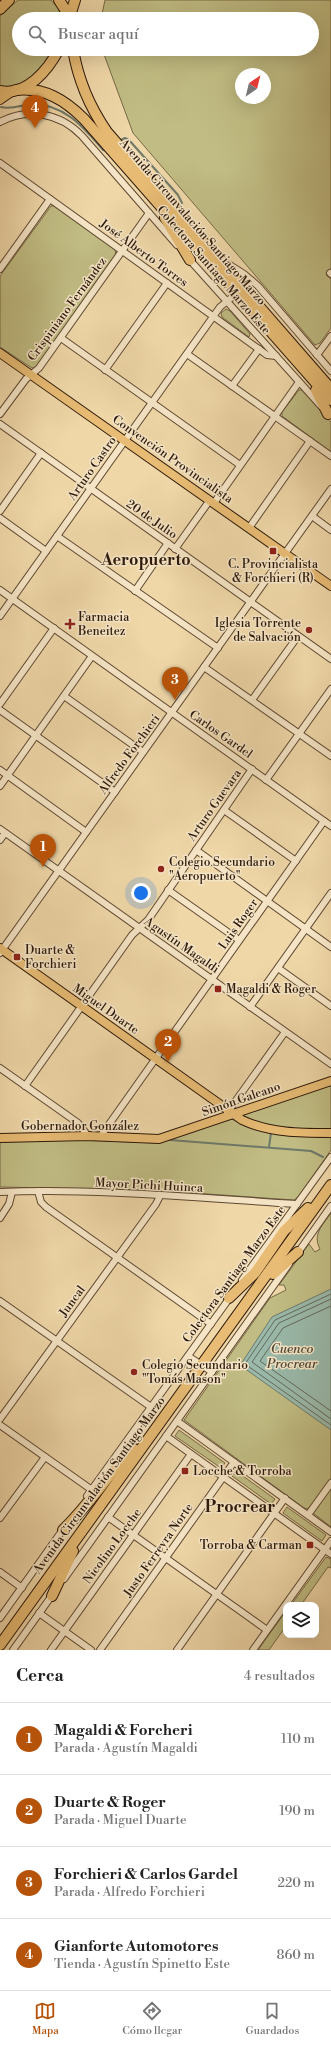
<!DOCTYPE html>
<html lang="es">
<head>
<meta charset="utf-8">
<style>
	body { margin:0; font-family:"Libre Bodoni",serif; background:#f6f6f6; color:#222 }
	.controls { position:absolute; right:12px; bottom:12px; display:grid; overflow:hidden; border-radius:8px; box-shadow:0 4px 16px #0002 }
	.controls button { width:36px; height:36px; display:grid; place-items:center; padding:0; border:0; border-bottom:1px solid #e0e0e0; background:#fff; color:#222; font:20px sans-serif }
	.compass { position:absolute; left:235px; top:68px; width:36px; height:36px; border-radius:50%; background:#fff; box-shadow:0 4px 16px #0002; rotate:35deg }
	.you { position:absolute; left:141px; top:893px; width:14px; height:14px; margin:-10px; border:3px solid #fff; border-radius:50%; background:#1a73e8; box-shadow:0 0 0 6px #1a73e833 }
	.badge { display:grid; place-items:center; width:26px; height:26px; border-radius:50%; background:#b45309; color:#fff; font-size:13px; font-weight:700 }
	.pin { position:absolute; translate:-50% -33px; filter:drop-shadow(0 1px 2px #0008) }
	.pin::after { content:''; position:absolute; top:21px; width:14px; height:12px; background:inherit; clip-path:polygon(0 0,100% 0,50% 100%) }
	.list { margin:0; padding:0; list-style:none }
	h2 { display:flex; justify-content:space-between; align-items:center; height:52px; margin:0; padding:0 16px; font-size:17px }
	h2 small { font-size:13px; font-weight:400; color:#767676 }
	.list li { display:grid; grid-template-columns:26px 1fr auto; gap:12px; align-items:center; box-sizing:border-box; height:72px; padding:0 16px; border-top:1px solid #e0e0e0 }
	.list b { display:block; font-size:15px; white-space:nowrap }
	.list p { margin:0; font-size:13px; white-space:nowrap; color:#767676 }
	.list em { font-size:13px; font-style:normal; color:#767676 }
	.icon { flex:none; width:22px; height:22px; fill:none; stroke:currentColor; stroke-width:2; stroke-linecap:round; stroke-linejoin:round }
	.map { position:relative; flex:none; width:331px; height:1650px; overflow:hidden }
	.search { position:absolute; background:#fff; box-shadow:0 4px 16px #0002; left:12px; right:12px; top:12px; height:44px; display:flex; align-items:center; gap:10px; box-sizing:border-box; padding:0 14px; border-radius:22px; color:#767676; font-size:15px }
	.sheet { height:340px; background:#fff }
	nav { display:flex; justify-content:space-around; align-items:center; box-sizing:border-box; height:56px; border-top:1px solid #e0e0e0; background:#fff; font-size:11px; color:#767676 }
	nav a { display:grid; justify-items:center; gap:2px }
	nav .on { color:#b45309 }
	.map>svg:first-child { display:block }
	.green { fill:#c0bc83; stroke:#766a47; fill-rule:evenodd }
	.water { fill:#9ab9aa; stroke:#6e796a }
	.lines { fill:none; stroke-linecap:round; stroke-linejoin:round }
	.shore { stroke:#64695a; stroke-width:1 }
	.stream { stroke:#6e796a; stroke-width:2 }
	.minor-casing { stroke:#5e4832; stroke-width:8 }
	.major-casing { stroke:#2d190b; stroke-width:10 }
	.highway-casing { stroke:#2d190b; stroke-width:12 }
	.minor { stroke:#f5e5c6; stroke-width:6 }
	.major { stroke:#e8bc74; stroke-width:8 }
	.highway { stroke:#e8bc74; stroke-width:10 }
	.poi-dot { fill:#8f2418; stroke:#f5e5c6; stroke-width:1.5 }
	.labels { text-anchor:middle; stroke-width:3; stroke-linejoin:round; paint-order:stroke }
	.street-label { font-size:12px; fill:#2d190b; stroke:#f5e5c6 }
	.poi-label { font-size:12px; fill:#2d190b; stroke:#f5e5c6; text-anchor:start }
	.water-label { font-size:13px; font-style:italic; fill:#4e493b; stroke:#f5e5c6 }
	.district-label { font-size:16px; font-weight:bold; fill:#2d190b; stroke:#f5e5c6 }
</style>
</head>
<body>
<div class="map">
<svg width="331" height="1650" viewBox="0 0 331 1650">
	<rect width="100%" height="100%" fill="#efd7a8"/>
	<filter id="stains"><feTurbulence type="fractalNoise" baseFrequency=".005" numOctaves="4"/><feColorMatrix values="0 0 0 0 .2 0 0 0 0 .09 0 0 0 0 .02 0 0 0 .5 -.17"/></filter>
	<radialGradient id="worn" r=".72"><stop offset=".6" stop-color="#630" stop-opacity="0"/><stop offset="1" stop-color="#630" stop-opacity=".3"/></radialGradient>
	<g class="green">
		<path d="M18,0H51L58,8L62,19H19V49H54C43,68 25,91 0,86V16Z"/>
		<path d="M105,0H331V268L326,275L331,279V328L320,343L315,345L133,133L102,49H312V19H101ZM241,74H265V98H241Z"/>
		<path d="M51,206H55L115,249L116,256L36,367L32,368L0,347V276Z"/>
		<path d="M226,309L230,311L250,334L249,337L222,317L221,313Z"/>
		<path d="M299,390H302L331,422V452L282,416V412Z"/>
		<path d="M331,1085V1130C301,1129 272,1129 244,1117V1114Z"/>
		<path d="M232,1119L239,1123L331,1136V1150L298,1197L294,1200L151,1190L0,1187V1142L76,1140L157,1143Z"/>
		<path d="M331,1213V1480L308,1509L304,1508L184,1420L270,1298L286,1290L284,1285H279L309,1244L315,1252L320,1249C312,1234 323,1225 331,1213Z"/>
		<path d="M179,1430L225,1463L221,1468L175,1436Z"/>
		<path d="M236,1471L275,1499L271,1504L232,1476Z"/>
		<path d="M331,1486V1527L313,1513Z"/>
		<path d="M287,1507L326,1535L322,1541L283,1513Z"/>
		<path d="M326,1557L331,1559V1568L328,1567L301,1605H291Z"/>
		<path d="M286,1611V1626L269,1650H258Z"/>
	</g>
	<path class="water" d="M331,1289V1430L244,1368L241,1364L272,1317Z"/>
	<g class="lines">
		<g class="shore">
			<path d="M331,1294L275,1320L245,1364L331,1425"/>
			<path d="M331,1299L279,1323L252,1362L331,1419"/>
			<path d="M331,1306L283,1328L260,1361L331,1411"/>
		</g>
		<g class="stream">
			<path d="M1,107C11,110 22,105 32,104C65,104 84,128 103,150L107,151"/>
			<path d="M121,140L125,138L129,140L178,195L182,203"/>
			<path d="M170,1140L311,1151L323,1157"/>
			<path d="M269,1147L271,1133"/>
		</g>
		<g class="minor-casing">
			<g id="minor">
				<path d="M0,122C28,107 60,113 82,136L177,245"/>
				<path d="M0,163L267,355L276,356"/>
				<path d="M188,258L321,406"/>
				<path d="M222,260L244,274L258,286L331,371"/>
				<path d="M0,269L50,199"/>
				<path d="M330,273L331,274"/>
				<path d="M61,338L240,465"/>
				<path d="M187,354L331,456"/>
				<path d="M317,355L331,336"/>
				<path d="M105,370L167,283"/>
				<path d="M232,386L259,349"/>
				<path d="M0,414L26,379L39,368L149,213"/>
				<path d="M0,424L331,659"/>
				<path d="M214,503L299,382"/>
				<path d="M0,511L41,453"/>
				<path d="M312,516L331,530"/>
				<path d="M0,518L46,551"/>
				<path d="M249,528L310,441"/>
				<path d="M57,536L218,648"/>
				<path d="M175,549L210,500"/>
				<path d="M0,590L331,826"/>
				<path d="M135,591L168,543"/>
				<path d="M0,616L220,307L252,281"/>
				<path d="M204,667L331,756"/>
				<path d="M64,696L143,752"/>
				<path d="M252,700L298,636"/>
				<path d="M0,704L54,628"/>
				<path d="M0,710L115,792"/>
				<path d="M0,770L86,832"/>
				<path d="M266,780L331,689"/>
				<path d="M0,786L92,656"/>
				<path d="M224,810L296,861"/>
				<path d="M0,829L331,1064"/>
				<path d="M0,840L5,833"/>
				<path d="M196,850L331,947"/>
				<path d="M168,890L239,940"/>
				<path d="M0,953L331,489"/>
				<path d="M278,968L331,1006"/>
				<path d="M250,1007L331,893"/>
				<path d="M0,1068L78,1123L88,1136"/>
				<path d="M25,1086L132,935L148,920L252,769"/>
				<path d="M227,1113L285,1032"/>
				<path d="M100,1137L324,821"/>
				<path d="M38,1191L41,1202L46,1207L211,1324"/>
				<path d="M0,1192C98,1188 199,1198 297,1204"/>
				<path d="M0,1218L9,1204L12,1192"/>
				<path d="M297,1254L331,1206"/>
				<path d="M242,1280L331,1157"/>
				<path d="M0,1301L151,1407"/>
				<path d="M188,1356L212,1372"/>
				<path d="M0,1419L156,1204L160,1196"/>
				<path d="M177,1421L331,1532"/>
				<path d="M0,1425L92,1490"/>
				<path d="M166,1436L331,1554"/>
				<path d="M87,1496L231,1296"/>
				<path d="M308,1515L331,1483"/>
				<path d="M108,1517L267,1630"/>
				<path d="M0,1518L45,1457"/>
				<path d="M0,1572L22,1588"/>
				<path d="M64,1579L289,1264"/>
				<path d="M39,1613L91,1650"/>
				<path d="M0,1618L64,1528"/>
				<path d="M13,1650L53,1594"/>
				<path d="M51,1650L191,1454"/>
				<path d="M100,1650L234,1462"/>
				<path d="M177,1650L285,1498"/>
				<path d="M253,1650L331,1541"/>
			</g>
		</g>
		<g class="major-casing">
			<g id="major">
				<path d="M0,100L13,91"/>
				<path d="M0,353L331,586"/>
				<path d="M0,948L242,1120C269,1133 301,1133 331,1133"/>
				<path d="M0,1138L88,1136L159,1139L331,1081"/>
			</g>
		</g>
		<g class="highway-casing">
			<g id="highway">
				<path d="M59,0L66,11L68,19"/>
				<path d="M0,9L9,0"/>
				<path d="M69,19L75,0"/>
				<path d="M73,49C78,80 89,106 107,132L331,389"/>
				<path d="M16,90C44,87 65,100 84,119L331,400"/>
				<path d="M0,91C27,96 48,70 59,49"/>
				<path d="M165,218L190,260"/>
				<path d="M316,390L328,414"/>
				<path d="M273,1274L298,1252"/>
				<path d="M229,1298L255,1273L284,1231L308,1208"/>
				<path d="M63,1530C89,1505 108,1474 134,1449"/>
				<path d="M52,1596L73,1551"/>
				<path d="M0,1645L331,1185"/>
			</g>
		</g>
		<use href="#minor" class="minor"/>
		<use href="#major" class="major"/>
		<use href="#highway" class="highway"/>
	</g>
	<g class="poi-dot">
		<rect x="269" y="547" width="8" height="8" rx="2"/>
		<path d="M68 618h4v4h4v4h-4v4h-4v-4h-4v-4h4z"/>
		<circle cx="309" cy="630" r="4"/>
		<circle cx="161" cy="869" r="4"/>
		<rect x="13" y="953" width="8" height="8" rx="2"/>
		<rect x="214" y="985" width="8" height="8" rx="2"/>
		<circle cx="134" cy="1372" r="4"/>
		<rect x="181" y="1467" width="8" height="8" rx="2"/>
		<rect x="306" y="1541" width="8" height="8" rx="2"/>
	</g>
	<g class="labels">
		<g class="street-label">
			<text transform="translate(193 222) rotate(49)" y="4">Avenida Circunvalación Santiago Marzo</text>
			<text transform="translate(144 253) rotate(36)" y="4">José Alberto Torres</text>
			<text transform="translate(214 270) rotate(49)" y="4">Colectora Santiago Marzo Este</text>
			<text transform="translate(67 309) rotate(-54)" y="4">Crispiniano Fernández</text>
			<text transform="translate(173 459) rotate(35)" y="4">Convención Provincialista</text>
			<text transform="translate(92 468) rotate(-55)" y="4">Arturo Castro</text>
			<text transform="translate(152 519) rotate(35)" y="4">20 de Julio</text>
			<text transform="translate(221 734) rotate(35)" y="4">Carlos Gardel</text>
			<text transform="translate(129 754) rotate(-54)" y="4">Alfredo Forchieri</text>
			<text transform="translate(214 805) rotate(-55)" y="4">Arturo Guevara</text>
			<text transform="translate(238 924) rotate(-55)" y="4">Luis Roger</text>
			<text transform="translate(182 945) rotate(35)" y="4">Agustín Magaldi</text>
			<text transform="translate(106 1009) rotate(35)" y="4">Miguel Duarte</text>
			<text transform="translate(241 1099) rotate(-19)" y="4">Simón Galeano</text>
			<text x="80" y="1130">Gobernador González</text>
			<text transform="translate(149 1185) rotate(3)" y="4">Mayor Pichi Huinca</text>
			<text transform="translate(234 1274) rotate(-54)" y="4">Colectora Santiago Marzo Este</text>
			<text transform="translate(72 1301) rotate(-54)" y="4">Juncal</text>
			<text transform="translate(99 1485) rotate(-54)" y="4">Avenida Circunvalación Santiago Marzo</text>
			<text transform="translate(112 1546) rotate(-54)" y="4">Nicolino Locche</text>
			<text transform="translate(158 1550) rotate(-55)" y="4">Justo Ferreyra Norte</text>
		</g>
		<g class="poi-label">
			<text x="273" y="568" text-anchor="middle">C. Provincialista<tspan x="273" dy="14">&amp; Forchieri (R)</tspan></text>
			<text x="78" y="621">Farmacia<tspan x="78" dy="14">Beneitez</tspan></text>
			<text x="301" y="627" text-anchor="end">Iglesia Torrente<tspan x="301" dy="14">de Salvación</tspan></text>
			<text x="169" y="866">Colegio Secundario<tspan x="169" dy="14">"Aeropuerto"</tspan></text>
			<text x="25" y="954">Duarte &amp;<tspan x="25" dy="14">Forchieri</tspan></text>
			<text x="226" y="993">Magaldi &amp; Roger</text>
			<text x="142" y="1369">Colegio Secundario<tspan x="142" dy="14">"Tomás Mason"</tspan></text>
			<text x="193" y="1475">Locche &amp; Torroba</text>
			<text x="302" y="1549" text-anchor="end">Torroba &amp; Carman</text>
		</g>
		<g class="water-label">
			<text x="292" y="1353">Cuenco<tspan x="292" dy="15">Procrear</tspan></text>
		</g>
		<g class="district-label">
			<text x="146" y="565">Aeropuerto</text>
			<text x="240" y="1512">Procrear</text>
		</g>
	</g>
	<rect width="100%" height="100%" filter="url(#stains)"/>
	<rect width="100%" height="100%" fill="url(#worn)"/>
</svg>
<div class="controls">
<button><svg class="icon" aria-label="layers" viewBox="0 0 24 24"><path d="M12 4l9 5-9 5-9-5zM3 14l9 5 9-5"/></svg></button>
</div>
<svg class="compass" viewBox="-18 -18 36 36"><path d="M0-13l5 13h-10z" fill="#e53935"/><path d="M0 13l5-13h-10z" fill="#767676"/></svg>
<div class="you"></div>
<div class="pin badge" style="left:43px;top:867px">1</div>
<div class="pin badge" style="left:168px;top:1062px">2</div>
<div class="pin badge" style="left:175px;top:700px">3</div>
<div class="pin badge" style="left:35px;top:128px">4</div>
<div class="search"><svg class="icon" aria-label="search" viewBox="0 0 24 24"><circle cx="10" cy="10" r="6"/><path d="M15 15l6 6"/></svg>Buscar aquí</div>
</div>
<section class="sheet">
<h2>Cerca<small>4 resultados</small></h2>
<ul class="list">
<li><span class="badge">1</span><div><b>Magaldi &amp; Forcheri</b><p>Parada · Agustín Magaldi</p></div><em>110 m</em></li>
<li><span class="badge">2</span><div><b>Duarte &amp; Roger</b><p>Parada · Miguel Duarte</p></div><em>190 m</em></li>
<li><span class="badge">3</span><div><b>Forchieri &amp; Carlos Gardel</b><p>Parada · Alfredo Forchieri</p></div><em>220 m</em></li>
<li><span class="badge">4</span><div><b>Gianforte Automotores</b><p>Tienda · Agustín Spinetto Este</p></div><em>860 m</em></li>
</ul>
</section>
<nav>
<a class="on"><svg class="icon" aria-label="map" viewBox="0 0 24 24"><path d="M3 6l6-2 6 2 6-2v14l-6 2-6-2-6 2zM9 4v14M15 6v14"/></svg>Mapa</a>
<a><svg class="icon" aria-label="directions" viewBox="0 0 24 24"><path d="M12 3l9 9-9 9-9-9zM9 14v-3h6M13 9l2 2-2 2"/></svg>Cómo llegar</a>
<a><svg class="icon" aria-label="saved" viewBox="0 0 24 24"><path d="M7 4h10v16l-5-4-5 4z"/></svg>Guardados</a>
</nav>
</body>
</html>
